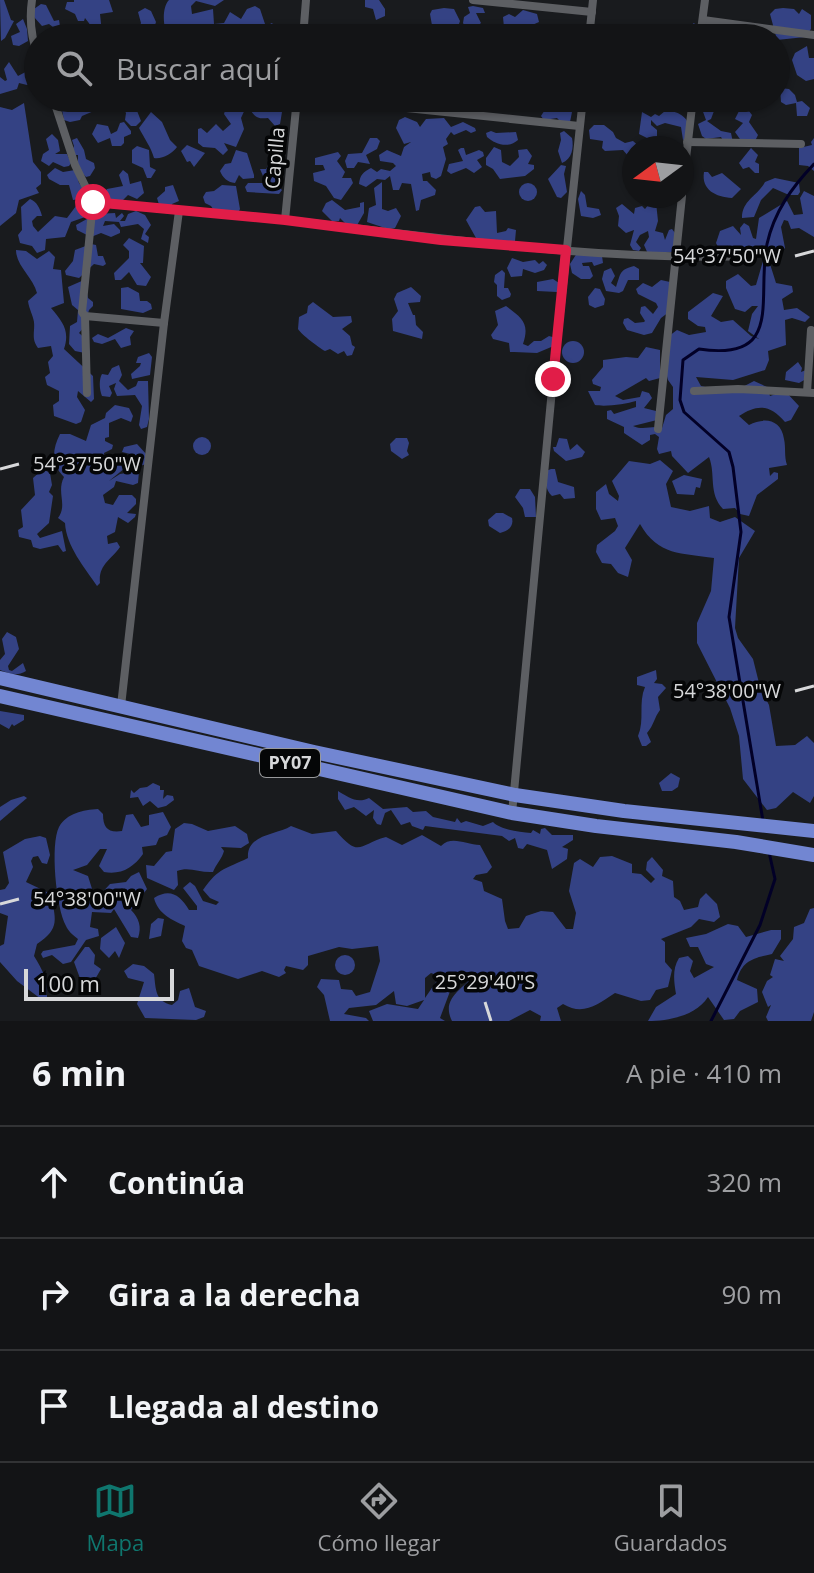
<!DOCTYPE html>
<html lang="es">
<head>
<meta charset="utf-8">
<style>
	body { margin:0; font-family:"Open Sans",sans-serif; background:#1c1d1f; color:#f1f3f6 }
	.compass { position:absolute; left:622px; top:136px; width:72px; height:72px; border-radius:50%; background:#131416; box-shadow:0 2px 6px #0004; rotate:255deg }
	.scale { position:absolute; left:24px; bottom:20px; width:150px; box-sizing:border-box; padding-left:8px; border:4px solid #d7d8da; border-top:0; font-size:22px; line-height:28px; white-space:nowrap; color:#d7d8da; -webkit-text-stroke:6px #050607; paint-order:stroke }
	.stop { position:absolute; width:24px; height:24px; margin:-18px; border:6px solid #e11d48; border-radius:50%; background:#fff }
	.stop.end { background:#e11d48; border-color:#fff; box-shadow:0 2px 8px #0008 }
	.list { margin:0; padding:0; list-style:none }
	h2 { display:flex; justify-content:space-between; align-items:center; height:104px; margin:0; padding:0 32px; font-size:34px }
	h2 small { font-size:26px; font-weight:400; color:#9d9ea1 }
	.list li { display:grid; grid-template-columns:52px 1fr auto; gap:24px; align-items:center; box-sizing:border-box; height:112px; padding:0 32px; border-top:2px solid #323335 }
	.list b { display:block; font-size:30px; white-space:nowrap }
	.list em { font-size:26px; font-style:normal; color:#9d9ea1 }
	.icon { flex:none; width:44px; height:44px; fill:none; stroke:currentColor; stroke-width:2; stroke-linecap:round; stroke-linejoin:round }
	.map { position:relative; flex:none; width:814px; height:1021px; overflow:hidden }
	.search { position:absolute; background:#131416; box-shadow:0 2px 6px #0004; left:24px; right:24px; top:24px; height:88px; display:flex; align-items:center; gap:20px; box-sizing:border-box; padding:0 28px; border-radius:44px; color:#9d9ea1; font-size:30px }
	.sheet { height:440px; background:#131416 }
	nav { display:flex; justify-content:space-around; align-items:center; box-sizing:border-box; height:112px; border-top:2px solid #323335; background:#131416; font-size:22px; color:#9d9ea1 }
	nav a { display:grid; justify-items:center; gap:4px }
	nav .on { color:#0f766e }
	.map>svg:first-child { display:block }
	.forest { fill:#344284 }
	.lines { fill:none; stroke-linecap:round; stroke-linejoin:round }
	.stream { stroke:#020027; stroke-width:3 }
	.minor { stroke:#5d5f63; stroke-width:8 }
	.trunk { stroke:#7286d2; stroke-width:14 }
	.route { stroke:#e11d48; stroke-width:10 }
	.ticks { fill:none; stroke:#d7d8da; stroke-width:3 }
	.labels { text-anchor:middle; stroke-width:7; stroke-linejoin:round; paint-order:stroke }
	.shield { fill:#050607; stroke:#98999b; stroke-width:2 }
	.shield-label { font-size:18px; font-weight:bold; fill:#d7d8da }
	.street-label { font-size:20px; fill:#d7d8da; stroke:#050607 }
	.ticks-label { font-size:20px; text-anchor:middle; fill:#d7d8da; stroke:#050607; stroke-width:7; stroke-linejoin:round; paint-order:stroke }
</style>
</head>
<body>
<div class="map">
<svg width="814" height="1021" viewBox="0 0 814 1021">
	<rect width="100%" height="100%" fill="#191b1e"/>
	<g class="forest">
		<path d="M0,0H4L11,20L14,21L5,38L1,41Z"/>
		<path d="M74,0H109L113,12L100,14L102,33L98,35L85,18L84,21H78L75,14L65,9L67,2H74Z"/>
		<path d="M169,0H224L215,6L196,1L191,6L192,14L213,9L214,24L224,23L230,12L241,19L247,9L255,6L260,9L266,27L259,32L264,37L271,23L283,28L286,25L291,27L284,33H275L273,38H226L215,31L213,38H182L183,30L165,28C163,20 163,6 169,0Z"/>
		<path d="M365,0H379L385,9V16L376,20L373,9L365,7Z"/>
		<path d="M41,4L46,5L54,21L59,20L60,26L53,27L49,24L42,26L34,17V9Z"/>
		<path d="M473,6L483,8L485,13H476L481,23L472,31L467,30L463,23L464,17L470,13L468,7Z"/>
		<path d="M145,8L151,11L156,22L155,25L142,31L139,28L141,23L138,12Z"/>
		<path d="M444,8L454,9L460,21L456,33L453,34L454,38H442L433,31L430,14L432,10Z"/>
		<path d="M783,8L794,9L799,14L802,9L811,15V29L805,37L777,40L770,14L775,9Z"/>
		<path d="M523,10L537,14L539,22L530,26L531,31L527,37L518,35L516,38H505L503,17L509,14L515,17Z"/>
		<path d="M23,19L27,29L28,41L19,46L13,45L11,36L20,32L16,24Z"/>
		<path d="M694,23L699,29L694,31L695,38H672L674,30L682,27L687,28Z"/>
		<path d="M807,46L809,58H814V79L806,81L797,75L792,60L795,53Z"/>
		<path d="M9,62L18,76L33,68L37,69L38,83L27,85L19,83L17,89L0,94V77L5,81L7,80L4,69Z"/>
		<path d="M780,88L789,89L795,95L797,102L802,101L810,108L807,116H797L796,103L786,105L781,102Z"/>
		<path d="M55,98H68L71,105L85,109L90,98H141L134,103L141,121L136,126H131L125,120L126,113L122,106L111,108L106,100L101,108L82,116L80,120L70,122L64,120L62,110H57Z"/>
		<path d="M703,98L724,99L727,110L714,111L711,119L707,121L721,131L731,133L733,143L724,142L721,137L706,139L702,136L698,124L706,120L702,109L706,104L715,102L711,100L705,103Z"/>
		<path d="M237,102H246L247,105L241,118L244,129L236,147L224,143L228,150L223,155L215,148L203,147L198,143V129L201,128L207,133L216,124L223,131L231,124L224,114L227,104Z"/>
		<path d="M24,103L33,162L41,172V184L36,188L39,193L19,200L16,213L0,226V107L12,110Z"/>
		<path d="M261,103L282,112L280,124L275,126L268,118C259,119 256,118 251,111L252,105Z"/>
		<path d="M743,103L752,115L749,122L758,135L755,141L742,142L735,132L743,123L735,119Z"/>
		<path d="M568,105L572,112L570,122L563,124L557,118L544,120L541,116L546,108L556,110L558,107Z"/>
		<path d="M665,111C683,110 691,122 692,137L683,140L681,127L665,123L657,126L651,120V125L657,130V137L649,139L639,134L642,112L651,117L655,114L659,116Z"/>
		<path d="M151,112L162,122L170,140L177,147C173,153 161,160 154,158C151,147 144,138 139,128Z"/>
		<path d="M405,117L417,122L420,127L426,119L444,118L451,127L463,122L475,128L476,131L471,133L466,130L454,135L451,132L446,139L448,144L443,147L446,159L441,176L436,179L431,177L430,172L422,174L423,181H427L436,190L435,195L421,200L419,210L416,211L411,184L402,183L399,190H393L390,176L385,180L377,179L366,187L359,184C360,175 363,172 371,168L377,172L381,169L390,171L396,166L393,163L380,161L379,155L387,150L401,156L404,147L411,142L404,144L396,128L399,120Z"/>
		<path d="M124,122L131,131V134L124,137V143L121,146H112L110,138L98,143L92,134L97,124L108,126L111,134L117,131L120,123Z"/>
		<path d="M594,125H604L613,132L616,138L625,143L633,141L641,148H634V159L629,157L623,150L605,151L602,148L603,141L590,139L589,130Z"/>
		<path d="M491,131L496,133L516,132L518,140C508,149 495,144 487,137L486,133Z"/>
		<path d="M564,131L572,138C574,148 572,159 562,163L558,151L561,140L560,133Z"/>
		<path d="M52,134L58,140L60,151L55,154H67L71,163L69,166L64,167L53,162L49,166L41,161L43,154L49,150L46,139Z"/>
		<path d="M77,138L84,150L86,159L94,163L95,168L90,176L86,177L78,169V155H74L72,151L74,146L72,140Z"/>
		<path d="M370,138H377L380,141L377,149L366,155L370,164L358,162L354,168H347L345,161L348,154L362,153Z"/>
		<path d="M814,138V171L808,166L799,165V148L812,145L811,142Z"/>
		<path d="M187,145L205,153L194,167L190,161L187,162L181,151Z"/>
		<path d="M137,146L149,150L150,167L156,170L151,178H147L143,168L132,163V150Z"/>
		<path d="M494,147L501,150L502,162L510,166L519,157L518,150L527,149L532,156L528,164L534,165V169L525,176L500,179L493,169L486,165V158Z"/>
		<path d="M461,148H464L466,155L479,150L483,152L484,156L477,160L482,167L474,173L466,168L451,174L447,171L449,164L463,161L458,150Z"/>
		<path d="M751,148L758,155L755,162L759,164V173H755L749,167L743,169L739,163Z"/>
		<path d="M236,150L247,153L254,175V178L243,179L239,175L235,183C227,182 223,178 220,171L225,164L231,163Z"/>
		<path d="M338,152L341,156L337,161L345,172L342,178H351L353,183L341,200L334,198L326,186L314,181L313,173L325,170L323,165H315V158Z"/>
		<path d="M272,160L280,170L278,175L281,180L277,185L282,190L279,194L247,192L245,187L248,183H266L260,169H266Z"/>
		<path d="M561,165L566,166L564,174L567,192L561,198L557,197L548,179Z"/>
		<path d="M55,168L63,172L75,170L79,183L87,194L86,198L73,200L69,185H60L49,179L47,175Z"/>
		<path d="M123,170L128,174L130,184L141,181L144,193L137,199L128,195L123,200L107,203L104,193L107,189L123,186L119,175Z"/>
		<path d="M704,172H708L712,177L722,173L741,189L732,198C716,197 701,190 704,172Z"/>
		<path d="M775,178L799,183L800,192L798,195H789L773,188L761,200L754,217L742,218C742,200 758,196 765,182Z"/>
		<path d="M382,182V209L388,211L396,208L401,216L395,228L388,229L367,222L369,208L376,205L374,188Z"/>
		<circle cx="528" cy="192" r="9"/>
		<path d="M173,185L179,201L172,204L171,207L160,208L157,198L165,191V187Z"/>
		<path d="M222,185L236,186L240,209L238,213L217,215L211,206L205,203L203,197L206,192L214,191Z"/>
		<path d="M581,191L585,195L587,207L599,209L601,215L593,218L581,216L578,199Z"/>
		<path d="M804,191L814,196V237L799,228L791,229L788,221L784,220L781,227L785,248L777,255L760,253L754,255L736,246L729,252L719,249L716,243L720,231L733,226L741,235L740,228L744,223L749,226L753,238L756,239L759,218L787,201L794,215L803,214L800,198Z"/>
		<path d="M30,199C37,202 40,208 42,216H37L32,221L33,226L38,232L55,216L67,218L76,206L81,205L87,212L85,217L71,222L65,237L46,239L45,250L37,253L32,246L20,243L18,235L22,230L21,207Z"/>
		<path d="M332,200L345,210L360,207V203L364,202V213L356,227L346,224L340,218L339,221H332L322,211L326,203Z"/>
		<path d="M652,200L656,202L658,221L655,231L663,233L665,240L669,230L672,229L675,233L673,252L648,254L644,245L649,237L648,231L640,235L636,242L641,248L639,251L633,250L630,245L634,230L626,233L618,226L619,216L616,208L622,204L634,214L635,208L642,206L645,209Z"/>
		<path d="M480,206L485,212L496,211L497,233L506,231L508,228L516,230L515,241L507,243L476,238L466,220L475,207Z"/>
		<path d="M136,211L145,215L151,225L145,234L149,237L148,243L141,239L144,229L138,224L121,227L119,222L105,221L103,226L114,224L120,230V233L111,237L101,233L91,237L77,230L76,225L96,214L115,213L116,218L122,213L124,216L120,221H125L128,214Z"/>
		<path d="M129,238L144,246L143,263H140L151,277L146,286L137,285L129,272L121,280H115L114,273L129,258V251L123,245Z"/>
		<path d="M91,244L96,245L98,256H103L106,264L103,266L94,264L79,278L66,275L65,271L73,261L75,250Z"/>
		<path d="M16,250L26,251L37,259L49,251L55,257L53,269L61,270L64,303L51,308C63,322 70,331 64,349L93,376L94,399L91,402L78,391L77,397L85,410L81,422L76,424L54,416L53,405L59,401V391L47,385L45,377L50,373L48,362L53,356L51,346L38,348C31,338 35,333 34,322C33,315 29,309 28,301L37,293C33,277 16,266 16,250Z"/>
		<path d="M579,250L602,256L603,263L594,266L592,262L582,263L583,266H589L593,276L590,279H581L572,273L570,264Z"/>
		<path d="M512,258L523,262L535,260L539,264L543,261L547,265L544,270L535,273L523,269L522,276L511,277L507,268Z"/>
		<path d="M763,261L770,264L776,283L792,286L793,292L782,299L784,310L797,308L810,317L805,322L792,318L785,320L786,345L768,351L769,360L765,370L733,380L696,377L701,386L731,393L754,381L767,387L770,396L785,391L799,406L791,420L785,422C770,404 757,404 739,416L749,425C764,417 781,419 784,439C786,448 784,456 787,465L769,468L770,476L774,472L778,473V479L757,495L749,516L740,514L735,508L723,509C708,493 716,475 709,457L688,473L672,456L671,451L659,454L657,449L659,437L655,434L650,435V440L642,445L624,433V427L607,419V411L611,410L614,414L636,407V401C626,404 606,407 595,405L588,391H600L601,387L593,384L592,380L603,367V360L626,357L638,358L646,347L660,350V378L649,381L646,378L615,396L623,400L640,397L642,391L649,393L652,398L644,408L656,411L657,420L633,426C644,431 652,425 662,428L666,415L673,409V387L668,380L664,364L669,336L677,330L689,335L706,332L705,327L698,326L688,319V312L713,293L723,296L711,316L721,322L733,320L751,336L759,339L748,331L752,314L758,306H752L745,312L735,309L726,288V281L738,274L751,286L756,285Z"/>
		<path d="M634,266L639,269V280H628L623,291L619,293L606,291L602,279L604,271L611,268L615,276L611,283L616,287C621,273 619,270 634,266Z"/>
		<path d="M502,270L505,273L504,288H508L511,294L510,297L502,300L497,296V285L494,282L495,275Z"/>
		<path d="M553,279L559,283L557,292L537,291V282Z"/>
		<path d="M84,280L88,298L93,302V306L89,310L84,327L79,333C86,338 92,350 89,359L85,353L75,351L69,344L70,326L77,322L78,310L72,305L68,287Z"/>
		<path d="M661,280L670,282L669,312L661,318L652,333L644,335L627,330L623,323L624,319L628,318L635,323L644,322L645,321L640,313L641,307L645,306L653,314L658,307L656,303L638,294L636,289L643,283L652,287Z"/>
		<path d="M128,287L139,293L140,301H147L151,304L152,309L143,313L121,309V288Z"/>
		<path d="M411,287L421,296L420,302L408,303L413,315H415L416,325L423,332L422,339L393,331L392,319L398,311L394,299L397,293Z"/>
		<path d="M595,288L600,289L605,299L604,305L595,308L589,305L588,297Z"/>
		<path d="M313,302L333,317L351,316L352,322L342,329L350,336L352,345L355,347L352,355L347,356L344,351L338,354L330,349L325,351C318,347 302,335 298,329L299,317L307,313L308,306Z"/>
		<path d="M506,306C522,318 530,323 523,344L528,346L534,341H541L549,336L556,338V345L537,353L514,352H510L509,343L493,339L491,335L498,325L495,311Z"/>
		<path d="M126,328L134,331L130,337L131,345L121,348L115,339L102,344L94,342L92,338L98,334L108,338Z"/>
		<circle cx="573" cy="352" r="11"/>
		<path d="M149,353L152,357L150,375L132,379L131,374L140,366L141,363H136L138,357Z"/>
		<path d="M798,362L802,368L801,372L806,370V379L799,383L785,380L786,372Z"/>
		<path d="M119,365L122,375L119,381L128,390L136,386L138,381H148L149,419L147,427L141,429L139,425L142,406L135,395L117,396L114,389L116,383L109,386L112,393L110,397L102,396C99,389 99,379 102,374L108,375L112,368Z"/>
		<path d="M115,405L129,408L133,416L131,422L121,418L109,423V437L105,438V441L113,445L112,449L104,453L105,472L112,468L115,458H122L125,468L109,481L120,474L139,471L138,483L133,485L116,481L114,487L103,495L105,503L113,505L119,495H132L136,499V504L127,513L136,514L135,517L128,523L118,517L115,532L107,536L108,544L117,542L120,547C111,560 98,565 100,583L97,586C85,568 66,546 65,523L58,518C68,504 56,493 64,477C51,464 52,450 60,434H70L86,441L91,425L105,418L106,413Z"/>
		<circle cx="202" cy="446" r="9"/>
		<path d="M396,438H407L409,443L407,451L409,455L402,459L391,451L390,444Z"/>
		<path d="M559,438L567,439L570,450L577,444L585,452L582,457L566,461L554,451L553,447H556Z"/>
		<path d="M137,444L147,455L146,464L140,466L137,462L139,456L122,452L124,447Z"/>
		<path d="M660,460L673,471L666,484L671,507L690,511L709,506L710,518L720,522L735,517L755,531L739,558L735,628L738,638L753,659L760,687L769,705L776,746L795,745L807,736L814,743V796L810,803L793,792L776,808L767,810L743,779L739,736L730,708L697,643V623L711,591L714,558C682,553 658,556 640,524L625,548L632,560L628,577L618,573L611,564L602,563L596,552L597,545L615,531L618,526L615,518L601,520L596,509V492L606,484L609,494L618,501L619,496L612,481L629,461L650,464Z"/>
		<path d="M43,469L50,473L52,485L49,492L53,496L49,523L37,534L40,538L62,531L66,551L63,552L58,545L40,549L33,547L31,540L19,537L18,530L23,527L21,510L35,495L33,478Z"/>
		<path d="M551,469H555L558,482L574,487L575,498L564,499L560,494L552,496C545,490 545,480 546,471Z"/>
		<path d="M684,475L702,479L700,488L696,487L694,495L677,494L672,481Z"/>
		<path d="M520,489H530L535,497L536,517H525L523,508L515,497Z"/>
		<path d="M496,513H503L512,518C514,527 508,531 500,533L489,526L488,520Z"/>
		<path d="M7,632L16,637L19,649L8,666L9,670L12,671L23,663L26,671C16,677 9,673 0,670V660L5,654L2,639Z"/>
		<path d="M656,670L657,679L654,683L662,684L666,688L658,697L660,710C654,718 654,725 647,733L651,742L646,746H642L638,736C645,720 638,703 645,687L637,685V677Z"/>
		<path d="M0,711L24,715V720L14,726L12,724L9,729L0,724Z"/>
		<path d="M671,773L680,778L678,787L672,791H662L659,783Z"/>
		<path d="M153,783L160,786V790H164L163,799L167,795L173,796L174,800L166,806L158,808L150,801L143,806L138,797L130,798L131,790L134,793L140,788L147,787Z"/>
		<path d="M338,791C348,797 357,804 369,798L383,809L407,807L413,812L426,811L433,817L455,822L457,818L461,823L466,821L483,826L493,822C501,830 519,832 531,833L533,830L540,834L541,829L545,828L552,835H573V840L562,847L568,849L567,859L552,869L547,850L527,844L523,849L518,848L515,838L509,841L502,836L425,826L423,830L412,826L410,822L401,825L391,810L385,813L381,825L377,824L373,818L374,810L366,816L354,807L345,810L338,799Z"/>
		<path d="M24,796L27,798L0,821V807L11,800Z"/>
		<path d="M98,809L103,814C103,828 108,833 122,831L126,815L133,814L141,827L149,825V815L163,812L171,827L167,835L159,838L156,845L142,847L143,854C133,868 121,875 104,872L99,866L107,849H100L87,865L73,870L88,876L93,892L98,897L110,884L126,882L131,876L139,872L147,889L131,910C139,918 142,927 138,938L131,937L114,909L111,913L92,912L90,927L98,929L99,936L86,940L71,962L63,964L52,955L43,958L41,954L43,951L75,945L78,939C73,935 68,931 66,926C56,908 50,844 59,827C67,813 83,810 98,809Z"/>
		<path d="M184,823L192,824L208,831L235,826L247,834L249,843L241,848L221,847L224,851C222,859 216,864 213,872C200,873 189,866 177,871L178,885L174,890L147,878L146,865L154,866L166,852L172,851L175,829Z"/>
		<path d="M291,826L312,834L336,831C360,859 359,844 386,837L402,845L422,835L441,846C452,835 466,845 480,845L492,867L487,873L476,875L473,879L482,882L484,891L502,899L505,921L508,929L519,928L526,916L541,911L553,912L566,929H573L576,913L569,891L574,863L580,859L593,867L600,857L612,856L632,864V873L641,874L651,883L655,879L646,870L647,862L652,857L663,870L662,876L673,881L674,897L680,901L684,910L698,907L700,899L706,893L717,904L720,917L714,922L699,919L691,927L661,939L665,942V962L672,970L668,987L656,990L650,1000L641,1001L615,993C597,1005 583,1016 563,1004L557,1008L561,1021H540L541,1016L530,1010L509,1021H452C440,997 465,989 476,972H462C453,979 441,977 431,973L425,978V998L436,982L452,986L440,1018L445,1021H373L369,1011L387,1004L418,1009L424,1000L407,1006L396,1004L394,991L376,1005L349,1008L344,1014L366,1018L369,1021H330L324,995L317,987L321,979L339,980L341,989L352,990L356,996L370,992L380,961L378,946L352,949L339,947L308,956V965L303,970L286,966L284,970L286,973L279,977L262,971L238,979L199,966L192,950L186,948L182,941L185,926C172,920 158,914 154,898C170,888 180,895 189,910H197V906L183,888L190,882L195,886L203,901L216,905L219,902L210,898L203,890C219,867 226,869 248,858C246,834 277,835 291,826Z"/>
		<path d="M40,836L46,838L50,855L47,864L42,863L38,856L33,857L31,861L33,867L26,882L51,894C55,919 61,928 37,944L34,956C43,971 48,980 47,997L41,999L17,981L0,962V946L4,944L8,916L0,913V890L5,889L9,883L3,852L25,839Z"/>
		<path d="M814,908V1012L811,1021H768L766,1017L771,1005L768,1007L762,992L767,981L773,977L770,975L775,959L784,961L780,956L793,939L794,927L804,923L810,909Z"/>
		<path d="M158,918L164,919L161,936L149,939L151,924Z"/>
		<path d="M728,924L738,926L746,937L771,930H781V939L772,954C753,958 742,961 737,980L757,989L758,1002L740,1011L734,1019L724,1020L708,997C696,1016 668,1021 648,1021L656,1007L676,994C674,982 672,969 679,958L688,956L693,961L690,971L694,978L714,967L706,964L698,947H690L686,938L706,934Z"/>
		<path d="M116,927L125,943L119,958L115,951L109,958L100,949L101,938Z"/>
		<path d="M85,947H89L95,955L94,964L101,969L94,981L87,985L81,981L74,962Z"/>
		<circle cx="345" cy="965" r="10"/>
		<path d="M133,964L144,966L154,974C156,990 155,1001 172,1005L178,1000L180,991L189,988L195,1007L206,1011L204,1017L196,1020L145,1018L137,1004L144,982L128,978L124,971Z"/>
	</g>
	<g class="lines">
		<g class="stream">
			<path d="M763,821L729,617L741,532L733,467L729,452L684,412L680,400L683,360L699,349C785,362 756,298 767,244C774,212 792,187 814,164"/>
			<path d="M711,1021L760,925L775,879L769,852"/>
		</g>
		<g class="minor">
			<path d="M32,0C29,20 31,37 38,56"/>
			<path d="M473,0L592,12"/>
			<path d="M703,20L814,35"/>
			<path d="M303,38L306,0"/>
			<path d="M589,38L593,0"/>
			<path d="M700,38L705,0"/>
			<path d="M53,98L75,165L93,202C157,209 222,213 286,220C441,238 595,261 751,256"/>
			<path d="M310,98L579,126"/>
			<path d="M687,142L801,144"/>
			<path d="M682,193L693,98"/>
			<path d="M93,202L82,312L85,316L164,323"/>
			<path d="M285,220L297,98"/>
			<path d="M85,316L87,393"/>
			<path d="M694,391L738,389L814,393"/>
			<path d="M807,392L811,330"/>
			<path d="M658,429L682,196"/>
			<path d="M121,706L164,323L179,211"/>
			<path d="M512,813L553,379L583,98"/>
		</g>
		<g class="trunk">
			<path d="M0,678L314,752L515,795L624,811L814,831"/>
			<path d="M0,696L512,813L596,826L736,842L814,855"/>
		</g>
	</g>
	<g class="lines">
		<path class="route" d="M93,202L285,220L441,240L566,250L553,379"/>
	</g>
	<path class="ticks" d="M795,256L814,251M0,469L19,464M795,691L814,686M0,904L19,899M485,1002L491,1021"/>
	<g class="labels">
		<rect class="shield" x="260" y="749" width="60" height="28" rx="6"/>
		<g class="shield-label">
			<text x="290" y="769">PY07</text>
		</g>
		<g class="street-label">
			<text transform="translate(275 158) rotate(-85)" y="7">Capilla</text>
		</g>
	</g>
	<g class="ticks-label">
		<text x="727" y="263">54°37'50"W</text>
		<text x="87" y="471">54°37'50"W</text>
		<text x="727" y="698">54°38'00"W</text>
		<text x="87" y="906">54°38'00"W</text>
		<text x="485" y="989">25°29'40"S</text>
	</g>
</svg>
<svg class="compass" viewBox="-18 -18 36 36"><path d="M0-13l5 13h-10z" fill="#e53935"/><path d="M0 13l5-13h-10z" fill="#9d9ea1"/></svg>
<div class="scale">100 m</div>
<div class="stop" style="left:93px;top:202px"></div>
<div class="stop end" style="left:553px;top:379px"></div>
<div class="search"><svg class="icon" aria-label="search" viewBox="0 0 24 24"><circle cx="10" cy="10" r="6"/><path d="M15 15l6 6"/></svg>Buscar aquí</div>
</div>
<section class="sheet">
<h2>6 min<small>A pie · 410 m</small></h2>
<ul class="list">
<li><svg class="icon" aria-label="ahead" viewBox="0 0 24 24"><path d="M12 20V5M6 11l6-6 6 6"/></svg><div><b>Continúa</b></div><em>320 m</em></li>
<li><svg class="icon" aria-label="right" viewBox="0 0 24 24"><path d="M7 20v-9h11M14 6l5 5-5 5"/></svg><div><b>Gira a la derecha</b></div><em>90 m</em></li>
<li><svg class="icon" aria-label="arrive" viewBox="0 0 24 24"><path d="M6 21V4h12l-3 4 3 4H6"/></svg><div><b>Llegada al destino</b></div></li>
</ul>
</section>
<nav>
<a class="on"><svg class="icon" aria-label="map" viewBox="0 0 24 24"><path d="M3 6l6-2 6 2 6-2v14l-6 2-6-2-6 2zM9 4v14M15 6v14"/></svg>Mapa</a>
<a><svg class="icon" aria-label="directions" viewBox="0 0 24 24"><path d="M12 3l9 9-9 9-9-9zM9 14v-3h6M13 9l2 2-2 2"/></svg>Cómo llegar</a>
<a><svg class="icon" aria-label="saved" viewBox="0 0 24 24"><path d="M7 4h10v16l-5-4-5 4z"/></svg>Guardados</a>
</nav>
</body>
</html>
